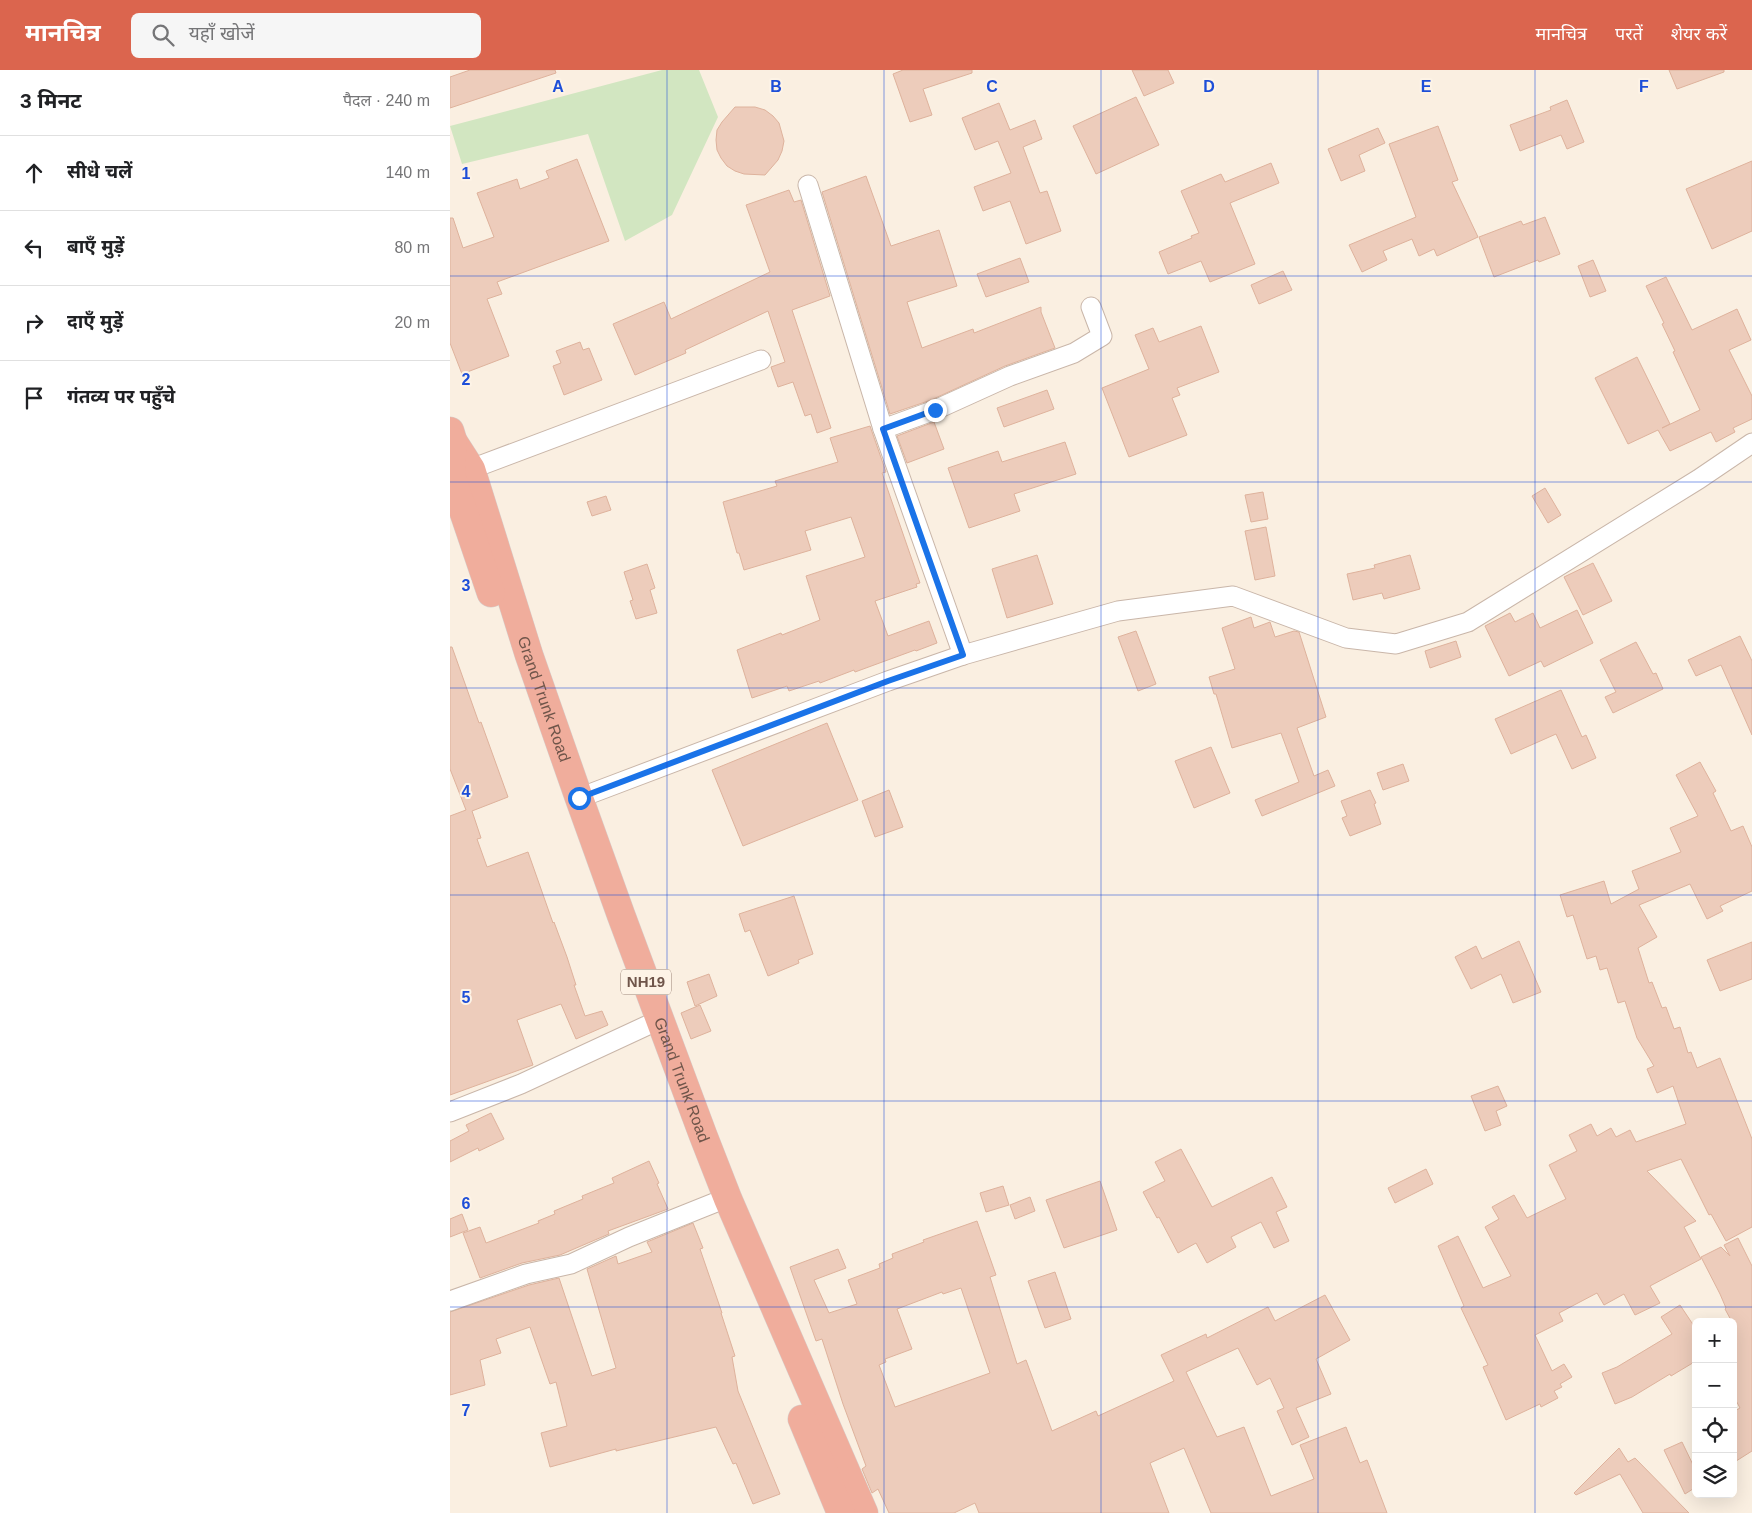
<!DOCTYPE html>
<html lang="hi">
<head>
<meta charset="utf-8">
<style>
	body { margin:0; font-family:Helvetica,"Noto Sans Devanagari",sans-serif; background:#f6f6f6; color:#202124 }
	.controls { position:absolute; right:15px; bottom:15px; display:grid; overflow:hidden; border-radius:8px; box-shadow:0 5px 20px #0002 }
	.controls button { width:45px; height:45px; display:grid; place-items:center; padding:0; border:0; border-bottom:1px solid #e0e0e0; background:#fff; color:#202124; font:25px sans-serif }
	.stop { position:absolute; width:15px; height:15px; margin:-11px; border:4px solid #1a73e8; border-radius:50%; background:#fff }
	.stop.end { background:#1a73e8; border-color:#fff; box-shadow:0 1px 5px #0008 }
	.list { margin:0; padding:0; list-style:none }
	h2 { display:flex; justify-content:space-between; align-items:center; height:65px; margin:0; padding:0 20px; font-size:21px }
	h2 small { font-size:16px; font-weight:400; color:#757577 }
	.list li { display:grid; grid-template-columns:32px 1fr auto; gap:15px; align-items:center; box-sizing:border-box; height:75px; padding:0 20px; border-top:1px solid #e0e0e0 }
	.list b { display:block; font-size:19px; white-space:nowrap }
	.list em { font-size:16px; font-style:normal; color:#757577 }
	.icon { flex:none; width:28px; height:28px; fill:none; stroke:currentColor; stroke-width:2; stroke-linecap:round; stroke-linejoin:round }
	.map { position:relative; flex:none; width:1302px; height:1443px; overflow:hidden }
	header { display:flex; align-items:center; gap:30px; box-sizing:border-box; height:70px; padding:0 25px; background:#db654e; color:#fff }
	header strong { font-size:24px }
	nav { display:flex; gap:28px; margin-inline-start:auto; font-size:18px }
	.search { width:350px; height:45px; background:#f6f6f6; display:flex; align-items:center; gap:12px; box-sizing:border-box; padding:0 18px; border-radius:8px; color:#757577; font-size:19px }
	main { display:flex }
	aside { flex:1; background:#fff }
	.map>svg:first-child { display:block }
	.green { fill:#d2e6c1 }
	.building { fill:#edccbb; stroke:#deb29c; fill-rule:evenodd }
	.lines { fill:none; stroke-linecap:round; stroke-linejoin:round }
	.street-casing { stroke:#c9b6a9; stroke-width:21 }
	.highway-casing { stroke:#d7cfcc; stroke-width:29 }
	.street { stroke:#fff; stroke-width:19 }
	.highway { stroke:#f0ad9c; stroke-width:28 }
	.route { stroke:#1a73e8; stroke-width:6 }
	.grid { fill:none; stroke:#1d4ed8; stroke-width:1; stroke-opacity:0.55 }
	.labels { text-anchor:middle; stroke-width:4; stroke-linejoin:round; paint-order:stroke }
	.shield { fill:#fdf3e6; stroke:#9a8479; stroke-width:1 }
	.shield-label { font-size:15px; font-weight:bold; fill:#6f554a }
	.street-label { font-size:16px; fill:#6f554a; stroke:#fdf3e6 }
	.grid-label { font-size:16px; text-anchor:middle; font-weight:bold; fill:#1d4ed8; stroke:#fdf3e6; stroke-width:4; stroke-linejoin:round; paint-order:stroke }
</style>
</head>
<body>
<header>
<strong>मानचित्र</strong>
<div class="search"><svg class="icon" aria-label="search" viewBox="0 0 24 24"><circle cx="10" cy="10" r="6"/><path d="M15 15l6 6"/></svg>यहाँ खोजें</div>
<nav><a>मानचित्र</a><a>परतें</a><a>शेयर करें</a></nav>
</header>
<main>
<aside>
<h2>3 मिनट<small>पैदल · 240 m</small></h2>
<ul class="list">
<li><svg class="icon" aria-label="ahead" viewBox="0 0 24 24"><path d="M12 20V5M6 11l6-6 6 6"/></svg><div><b>सीधे चलें</b></div><em>140 m</em></li>
<li><svg class="icon" aria-label="left" viewBox="0 0 24 24"><path d="M17 20v-9H6M10 6l-5 5 5 5"/></svg><div><b>बाएँ मुड़ें</b></div><em>80 m</em></li>
<li><svg class="icon" aria-label="right" viewBox="0 0 24 24"><path d="M7 20v-9h11M14 6l5 5-5 5"/></svg><div><b>दाएँ मुड़ें</b></div><em>20 m</em></li>
<li><svg class="icon" aria-label="arrive" viewBox="0 0 24 24"><path d="M6 21V4h12l-3 4 3 4H6"/></svg><div><b>गंतव्य पर पहुँचे</b></div></li>
</ul>
</aside>
<div class="map">
<svg width="1302" height="1443" viewBox="0 0 1302 1443">
	<rect width="100%" height="100%" fill="#faefe1"/>
	<path class="green" d="M212,0H249L268,47L222,145L175,171L138,64L12,94L0,56Z"/>
	<g class="building">
		<path d="M20,0H105L106,3L0,38V7Z"/>
		<path d="M453,0H522V3L473,19L482,45L460,52L443,4Z"/>
		<path d="M682,0H718L724,13L694,26Z"/>
		<path d="M1219,0H1274V2L1227,19Z"/>
		<path d="M686,27L709,75L646,104L623,56Z"/>
		<path d="M1117,30L1134,72L1117,79L1111,65L1070,81L1060,55L1101,40L1100,37Z"/>
		<path d="M549,33L560,60L585,50L592,69L573,77L590,123L597,121L611,161L576,174L560,131L533,141L524,117L561,103L548,71L525,80L512,48Z"/>
		<path d="M285,37H305L315,40L323,46L329,53L334,71L332,81L328,90L315,105L294,104L285,101L277,96L271,88L267,80L266,70L267,60L272,52Z"/>
		<path d="M988,56L1008,110L1002,112L1028,167L987,186L984,179L969,186L962,169L933,181L937,190L912,202L899,175L966,147L939,74Z"/>
		<path d="M928,58L935,73L909,85L915,101L891,111L878,79Z"/>
		<path d="M127,89L159,171L47,212L52,224L37,229L59,286L12,304L0,273V148H3L13,178L44,167L27,123L67,109L70,119L99,108L96,101Z"/>
		<path d="M1302,91V161L1262,179L1236,119Z"/>
		<path d="M821,93L829,113L780,133L805,194L760,212L751,191L718,204L709,182L742,168L741,166L749,163L731,121L771,104L775,112Z"/>
		<path d="M416,106L441,176L489,160L507,216L457,232L472,278L523,259L524,263L591,237V242L605,278L555,296L481,330L440,344L372,122Z"/>
		<path d="M339,120L344,132L351,130L380,226L342,240L381,358L367,363L361,344L355,346L343,312L328,317L321,297L335,292L318,241L235,280L236,283L185,305L163,254L214,232L221,249L320,202L296,135Z"/>
		<path d="M1095,147L1110,184L1089,192L1088,190L1044,207L1029,167L1071,151L1073,155Z"/>
		<path d="M570,188L579,212L536,227L527,204Z"/>
		<path d="M1143,190L1156,221L1140,227L1128,196Z"/>
		<path d="M833,201L842,220L809,234L801,215Z"/>
		<path d="M1216,207L1242,260L1287,239L1301,270L1279,280L1302,326V349L1283,358L1285,362L1266,372L1261,362L1220,381L1208,360L1178,374L1145,308L1187,287L1220,354L1212,358L1250,340L1223,282L1225,281L1212,254L1214,253L1196,216Z"/>
		<path d="M751,256L769,302L727,318L730,325L722,328L737,365L679,387L652,318L699,299L685,265L703,258L709,272Z"/>
		<path d="M130,272L133,280L139,278L152,310L114,325L103,296L111,293L106,281Z"/>
		<path d="M597,320L604,339L554,357L547,338Z"/>
		<path d="M484,352L494,379L457,393L447,366Z"/>
		<path d="M420,356L436,402L432,403L470,513L466,514L467,517L425,531L438,566L479,551L487,573L466,581L465,580L405,602L404,600L370,613L369,611L339,621L337,616L302,628L287,580L331,563L332,565L370,550L356,506L415,487L401,447L355,461L361,480L294,500L289,483H287L273,432L327,416L325,411L388,392L380,368Z"/>
		<path d="M615,372L626,404L564,424L570,441L519,458L498,398L548,381L552,392Z"/>
		<path d="M1095,418L1111,445L1098,453L1082,426Z"/>
		<path d="M813,422L818,449L801,452L795,425Z"/>
		<path d="M156,426L161,440L142,446L137,432Z"/>
		<path d="M816,457L825,506L805,510L795,461Z"/>
		<path d="M587,485L603,534L557,548L542,499Z"/>
		<path d="M960,485L970,519L934,529L932,523L903,530L897,504L925,498L924,495Z"/>
		<path d="M1143,493L1162,531L1133,545L1114,507Z"/>
		<path d="M197,494L205,518L200,520L207,543L186,549L180,531L183,530L174,502Z"/>
		<path d="M1127,540L1143,573L1094,597L1091,591L1059,606L1035,556L1060,543L1065,552L1083,543L1090,558Z"/>
		<path d="M801,547L804,558L820,552L825,567L844,561L849,562L876,647L847,658L864,706L878,700L885,716L812,746L805,730L849,712L831,663L782,678L766,624H764L759,607L785,599L772,558Z"/>
		<path d="M686,561L706,614L688,621L668,567Z"/>
		<path d="M1290,566L1302,591V665L1271,595L1246,606L1238,590Z"/>
		<path d="M1006,571L1011,587L980,598L975,581Z"/>
		<path d="M1186,572L1203,604L1206,603L1213,619L1163,643L1155,627L1166,622L1150,590Z"/>
		<path d="M0,577H2L29,653L31,652L58,727L22,741L31,768L27,769L37,797L78,782L103,853L104,852L117,887L126,915H124L135,946L152,941L158,955L126,969L111,934L67,950L83,995L0,1025V746L16,740L0,699Z"/>
		<path d="M1111,620L1132,667L1136,665L1146,688L1122,699L1106,664L1061,684L1045,649Z"/>
		<path d="M377,653L408,730L293,776L262,700Z"/>
		<path d="M761,677L780,723L744,738L725,691Z"/>
		<path d="M1250,692L1266,721L1263,723L1281,761L1293,756L1302,777V821L1270,836L1273,841L1257,849L1240,814L1189,835L1207,867L1188,878L1199,913L1202,912L1212,938L1216,937L1224,959L1230,957L1238,983L1241,982L1247,998L1270,988L1302,1069V1157L1276,1171L1261,1144L1259,1145L1231,1089L1197,1101L1246,1151L1234,1157L1251,1189L1200,1216L1210,1233L1185,1245L1174,1224L1154,1235L1147,1223L1109,1243L1113,1251L1085,1265L1102,1301L1114,1294L1122,1307L1110,1314L1112,1317L1104,1321L1108,1328L1091,1337L1090,1334L1056,1350L1033,1297L1038,1295L1011,1238L1014,1236L988,1176L1008,1166L1033,1218L1061,1206L1035,1157L1049,1149L1042,1137L1064,1125L1077,1148L1116,1129L1099,1095L1127,1081L1119,1065L1141,1054L1147,1066L1161,1058L1166,1067L1180,1060L1186,1072L1236,1054L1223,1016L1207,1023L1197,999L1204,996L1187,968L1175,931L1168,933L1157,898L1150,900L1146,886L1137,889L1123,845L1117,847L1110,825L1154,811L1161,834L1189,819L1182,801L1231,782L1220,758L1248,746L1226,705Z"/>
		<path d="M953,694L959,711L933,720L927,703Z"/>
		<path d="M439,720L453,757L425,767L412,731Z"/>
		<path d="M920,720L926,733L924,734L931,754L900,766L892,748L897,746L891,731Z"/>
		<path d="M344,826L363,884L348,890L349,893L318,906L300,860L295,862L289,844Z"/>
		<path d="M1069,871L1091,922L1063,933L1051,904L1021,919L1005,887L1026,876L1032,889Z"/>
		<path d="M1302,872V909L1270,921L1257,890Z"/>
		<path d="M259,904L267,926L245,936L237,912Z"/>
		<path d="M250,935L261,961L241,969L231,943Z"/>
		<path d="M1048,1016L1057,1036L1046,1041L1051,1055L1035,1061L1021,1026Z"/>
		<path d="M41,1043L54,1069L29,1081L28,1078L0,1092V1071L19,1061L16,1055Z"/>
		<path d="M731,1079L762,1137L822,1107L837,1137L826,1142L839,1171L824,1178L811,1152L781,1167L786,1177L757,1193L746,1173L728,1183L709,1147L707,1148L693,1122L715,1111L705,1092Z"/>
		<path d="M199,1091L209,1113L207,1114L218,1139L158,1161L159,1164L110,1185L72,1193L30,1208L13,1163L30,1157L36,1173L89,1153L88,1151L105,1144L104,1141L133,1129L132,1126L164,1113L162,1108Z"/>
		<path d="M976,1099L983,1114L945,1133L938,1118Z"/>
		<path d="M650,1111L667,1160L614,1178L596,1130Z"/>
		<path d="M553,1116L559,1135L536,1142L530,1123Z"/>
		<path d="M580,1127L585,1141L565,1149L560,1135Z"/>
		<path d="M12,1144L18,1160L0,1167V1149Z"/>
		<path d="M527,1151L546,1205L540,1207L567,1294L576,1290L602,1361L646,1341L648,1346L724,1311L711,1285L756,1264L757,1268L818,1237L825,1251L875,1225L900,1270L866,1289L881,1324L846,1338L859,1367L842,1375L827,1341L834,1338L820,1308L807,1315L788,1278L736,1302L767,1367L794,1357L821,1426L864,1409L850,1375L896,1357L910,1393L917,1390L937,1443H761L734,1378L700,1393L719,1443H529L525,1433L504,1443H439L428,1419L422,1423L412,1399L416,1396L393,1334L372,1269L366,1271L340,1197L388,1179L396,1198L364,1210L379,1243L407,1234L398,1210L430,1198L429,1194L443,1188L442,1184L474,1172L473,1170ZM511,1218L540,1303L445,1337L429,1295L436,1292L435,1289L462,1279L447,1239L492,1222L493,1224Z"/>
		<path d="M243,1153L253,1178L250,1179L272,1243H271L285,1286L282,1287L288,1321L330,1424L303,1434L286,1393L283,1394L266,1357L166,1381V1379L100,1397L91,1363L117,1356L106,1312L100,1314L80,1257L46,1269L51,1283L30,1290L35,1315L0,1325V1242L79,1215L109,1208L142,1306L166,1298L137,1199L166,1186L168,1194L202,1182L197,1172Z"/>
		<path d="M1288,1168L1302,1196V1381L1283,1393V1342L1290,1338L1283,1325V1252H1282L1275,1239L1276,1238L1270,1224L1251,1187L1271,1177L1280,1186L1274,1175Z"/>
		<path d="M605,1202L621,1249L595,1258L578,1211Z"/>
		<path d="M1230,1235L1246,1259V1291L1221,1306L1220,1304L1182,1327L1165,1334L1152,1303L1167,1297L1222,1264L1211,1247Z"/>
		<path d="M1232,1372L1246,1401V1417L1235,1424L1214,1380Z"/>
		<path d="M1169,1378L1178,1392L1185,1388L1239,1443H1193L1170,1404L1126,1425L1124,1423Z"/>
	</g>
	<g class="lines">
		<g class="street-casing">
			<g id="street">
				<path d="M358,115L433,359L513,585"/>
				<path d="M433,359L485,340L560,306L624,283L652,266L641,237"/>
				<path d="M21,399L311,290"/>
				<path d="M129,728L438,611L513,585L668,541L783,526L896,568L946,574L1018,552L1249,409L1302,373"/>
				<path d="M0,1042L71,1014L196,956"/>
				<path d="M0,1231L76,1204L121,1194L179,1167L264,1133"/>
			</g>
		</g>
		<g class="highway-casing">
			<g id="highway">
				<path id="s1" d="M0,361L3,371L21,399L79,585L129,728L171,845L253,1065L278,1129L414,1443"/>
				<path d="M3,371L1,405L41,523"/>
				<path d="M352,1349L391,1443"/>
			</g>
		</g>
		<use href="#street" class="street"/>
		<use href="#highway" class="highway"/>
	</g>
	<g class="lines">
		<path class="route" d="M129,728L438,611L513,585L433,359L485,340"/>
	</g>
	<path class="grid" d="M217,0V1443M434,0V1443M651,0V1443M868,0V1443M1085,0V1443M0,206H1302M0,412H1302M0,618H1302M0,825H1302M0,1031H1302M0,1237H1302"/>
	<g class="labels">
		<rect class="shield" x="171" y="899.5" width="50" height="25" rx="4"/>
		<g class="shield-label">
			<text x="196" y="917">NH19</text>
		</g>
		<g class="street-label">
			<text dy="6" stroke="none"><textPath href="#s1" startOffset="285">Grand Trunk Road</textPath></text>
			<text dy="6" stroke="none"><textPath href="#s1" startOffset="690">Grand Trunk Road</textPath></text>
		</g>
	</g>
	<g class="grid-label">
		<text x="108" y="22">A</text>
		<text x="326" y="22">B</text>
		<text x="542" y="22">C</text>
		<text x="759" y="22">D</text>
		<text x="976" y="22">E</text>
		<text x="1194" y="22">F</text>
		<text x="16" y="109">1</text>
		<text x="16" y="315">2</text>
		<text x="16" y="521">3</text>
		<text x="16" y="727">4</text>
		<text x="16" y="933">5</text>
		<text x="16" y="1139">6</text>
		<text x="16" y="1346">7</text>
	</g>
</svg>
<div class="controls">
<button>+</button>
<button>−</button>
<button><svg class="icon" aria-label="locate" viewBox="0 0 24 24"><circle cx="12" cy="12" r="6"/><path d="M12 2v4M12 18v4M2 12h4M18 12h4"/></svg></button>
<button><svg class="icon" aria-label="layers" viewBox="0 0 24 24"><path d="M12 4l9 5-9 5-9-5zM3 14l9 5 9-5"/></svg></button>
</div>
<div class="stop" style="left:129px;top:728px"></div>
<div class="stop end" style="left:485px;top:340px"></div>
</div>
</main>
</body>
</html>
